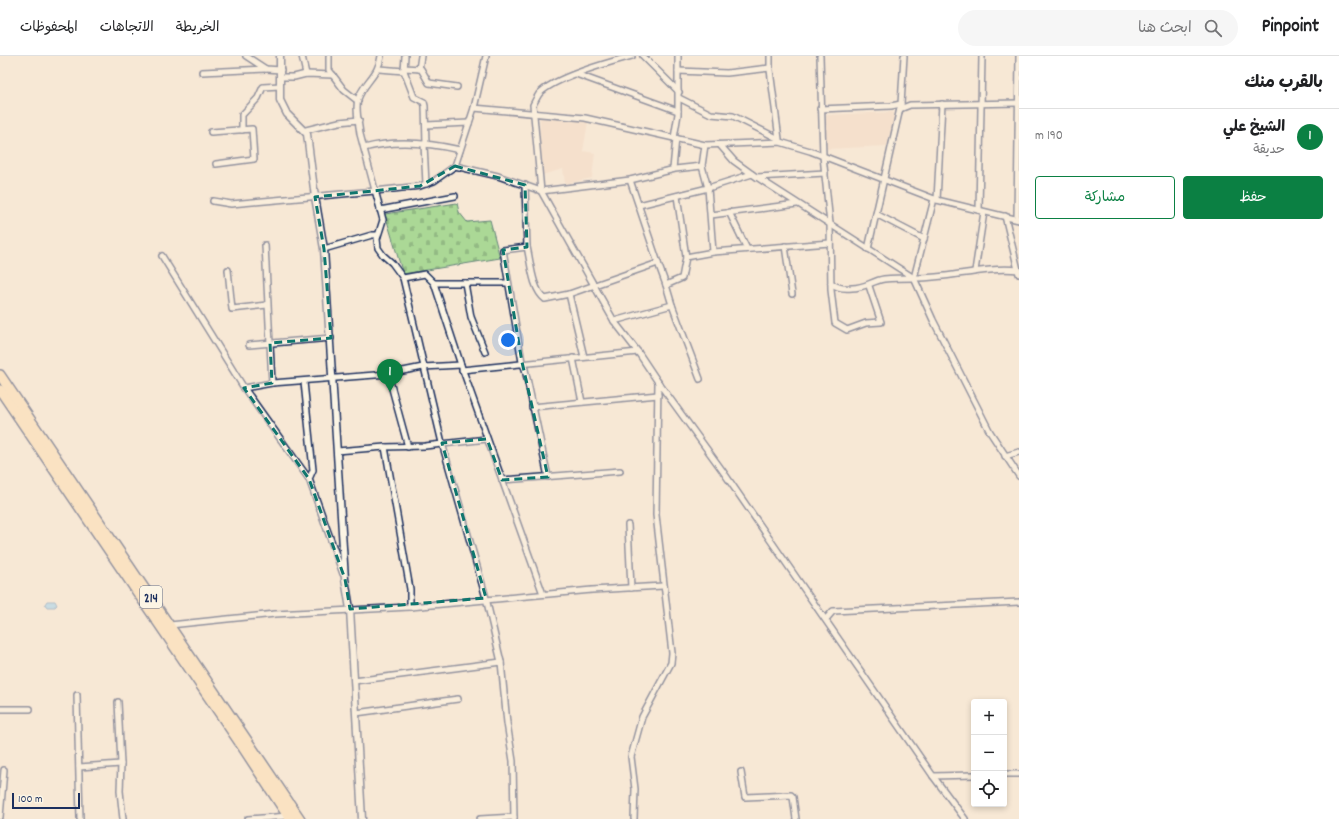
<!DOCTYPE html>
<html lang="ar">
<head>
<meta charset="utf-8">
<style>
	body { margin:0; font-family:Dekko,"Playpen Sans Arabic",sans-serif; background:#f6f6f6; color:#202124; direction:rtl }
	.controls { position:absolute; right:12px; bottom:12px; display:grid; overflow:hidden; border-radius:4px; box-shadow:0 2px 6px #0003 }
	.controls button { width:36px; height:36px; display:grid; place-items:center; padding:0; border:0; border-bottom:1px solid #e0e0e0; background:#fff; color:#202124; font:20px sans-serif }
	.scale { position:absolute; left:12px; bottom:10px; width:68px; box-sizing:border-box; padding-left:4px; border:2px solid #1b2f5e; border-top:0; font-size:11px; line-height:14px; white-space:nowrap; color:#1b2f5e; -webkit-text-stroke:3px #fcf5e5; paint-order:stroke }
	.you { position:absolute; left:508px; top:284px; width:14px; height:14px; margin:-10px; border:3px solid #fff; border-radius:50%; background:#1a73e8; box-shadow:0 0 0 6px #1a73e833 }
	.badge { display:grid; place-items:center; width:26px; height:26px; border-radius:50%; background:#0b8043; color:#fff; font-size:13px; font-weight:700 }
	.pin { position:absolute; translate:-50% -33px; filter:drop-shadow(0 1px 2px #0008) }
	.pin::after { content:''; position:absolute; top:21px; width:14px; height:12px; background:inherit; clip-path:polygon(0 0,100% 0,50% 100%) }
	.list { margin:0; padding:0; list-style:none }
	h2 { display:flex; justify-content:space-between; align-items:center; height:52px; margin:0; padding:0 16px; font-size:17px }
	h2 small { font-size:13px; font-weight:400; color:#757577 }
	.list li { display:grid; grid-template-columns:26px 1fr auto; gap:12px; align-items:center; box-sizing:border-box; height:56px; padding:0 16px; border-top:1px solid #e0e0e0 }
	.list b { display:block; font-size:15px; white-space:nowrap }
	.list p { margin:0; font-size:13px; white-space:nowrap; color:#757577 }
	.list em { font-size:13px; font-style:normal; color:#757577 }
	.actions { display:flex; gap:8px; padding:12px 16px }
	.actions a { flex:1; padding:9px 0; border:1px solid #0b8043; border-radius:4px; text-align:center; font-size:14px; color:#0b8043 }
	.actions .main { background:#0b8043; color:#fff }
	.icon { flex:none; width:22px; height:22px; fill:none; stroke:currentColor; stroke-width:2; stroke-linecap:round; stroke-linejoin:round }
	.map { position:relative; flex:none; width:1019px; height:763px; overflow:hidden; direction:ltr }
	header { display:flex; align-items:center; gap:24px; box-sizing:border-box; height:56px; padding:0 20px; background:#fff; border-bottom:1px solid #e0e0e0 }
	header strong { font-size:19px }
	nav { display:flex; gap:22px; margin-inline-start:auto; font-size:14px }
	.search { width:280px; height:36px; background:#f6f6f6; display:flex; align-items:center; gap:10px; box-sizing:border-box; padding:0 14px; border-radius:22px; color:#757577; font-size:15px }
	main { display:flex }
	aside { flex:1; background:#fff }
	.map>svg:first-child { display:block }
	.built { fill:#f1d8c2 }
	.cemetery { fill:url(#cemetery-stones); stroke:#63847a }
	.water { fill:url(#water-ripples); stroke:#628eb6 }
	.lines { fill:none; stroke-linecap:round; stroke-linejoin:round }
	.minor-casing { stroke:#1b2f5e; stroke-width:8 }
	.tertiary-casing { stroke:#1b2f5e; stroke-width:9 }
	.trunk-casing { stroke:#1b2f5e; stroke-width:12 }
	.minor { stroke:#fcf5e5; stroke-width:5 }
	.tertiary { stroke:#fcf5e5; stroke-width:6 }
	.trunk { stroke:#fcdcac; stroke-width:9 }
	.marked { fill:none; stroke:#0f766e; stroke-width:3; stroke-dasharray:8 5; stroke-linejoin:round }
	.labels { text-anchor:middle; stroke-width:3.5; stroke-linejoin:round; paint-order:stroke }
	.shield { fill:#fcf5e5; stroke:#5e6a86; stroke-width:1 }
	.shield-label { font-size:13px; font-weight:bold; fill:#1b2f5e }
</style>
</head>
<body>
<header>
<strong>Pinpoint</strong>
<div class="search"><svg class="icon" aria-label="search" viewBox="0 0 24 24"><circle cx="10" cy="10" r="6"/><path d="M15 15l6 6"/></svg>ابحث هنا</div>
<nav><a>الخريطة</a><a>الاتجاهات</a><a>المحفوظات</a></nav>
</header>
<main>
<aside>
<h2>بالقرب منك<small></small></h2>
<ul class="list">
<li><span class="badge">1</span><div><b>الشيخ علي</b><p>حديقة</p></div><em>190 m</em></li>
</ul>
<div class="actions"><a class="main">حفظ</a><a>مشاركة</a></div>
</aside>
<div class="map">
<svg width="1019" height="763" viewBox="0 0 1019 763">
	<defs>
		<pattern id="cemetery-stones" width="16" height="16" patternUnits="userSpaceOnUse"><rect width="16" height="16" fill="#abd896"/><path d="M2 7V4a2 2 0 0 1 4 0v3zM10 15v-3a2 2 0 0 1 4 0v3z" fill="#93ba84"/></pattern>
		<pattern id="water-ripples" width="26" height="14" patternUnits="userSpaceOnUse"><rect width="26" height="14" fill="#91cef1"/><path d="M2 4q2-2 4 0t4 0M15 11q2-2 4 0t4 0" fill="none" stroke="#7cb1d1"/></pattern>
	</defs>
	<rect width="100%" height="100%" fill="#f7e8d5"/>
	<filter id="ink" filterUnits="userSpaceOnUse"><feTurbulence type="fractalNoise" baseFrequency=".025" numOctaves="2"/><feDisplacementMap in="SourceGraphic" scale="8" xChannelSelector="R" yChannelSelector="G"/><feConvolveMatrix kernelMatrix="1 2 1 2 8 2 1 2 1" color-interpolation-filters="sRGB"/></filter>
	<g filter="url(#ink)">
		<g class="built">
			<path d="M893,56L895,61L887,90L826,93V59Z"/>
			<path d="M540,61L588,66L583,95L595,97L592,122L565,128L563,113L542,119L539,92Z"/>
		</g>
		<path class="cemetery" d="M457,147L459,156L467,166L490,164L500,202L403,218L385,158Z"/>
		<path class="water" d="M47,545H55L57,549L55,551H47L45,548Z"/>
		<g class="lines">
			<g class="minor-casing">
				<g id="minor">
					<path d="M246,0L266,13L281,14"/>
					<path d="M302,0L306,18"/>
					<path d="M329,0V14L344,34L358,45"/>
					<path d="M381,0C379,19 364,26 358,43C355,53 359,68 360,78L383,164L377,183L378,192L383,199L392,207L403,222"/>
					<path d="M632,0C610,6 554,21 539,38C537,41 535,45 533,49L541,135L614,265L638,296L658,326L722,414L933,720L965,763"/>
					<path d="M643,0L679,36"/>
					<path d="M820,0L823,100L830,168L831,234L835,267L847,274L866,267L881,266L869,230"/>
					<path d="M404,12L421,13L429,27L457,31"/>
					<path d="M379,13L404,15L405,0"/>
					<path d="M419,13L421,0"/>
					<path d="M404,15L414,41L424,46L425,50L426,88"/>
					<path d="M678,15L727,17L770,12"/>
					<path d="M202,16L266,13"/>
					<path d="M576,18L678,55"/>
					<path d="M280,21H294L306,18L333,19"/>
					<path d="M679,42L711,58L733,60L779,83L770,14V0"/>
					<path d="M474,52L585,62L705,89L780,86L810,95L937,144L1019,164"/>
					<path d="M820,53L891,50L901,48"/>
					<path d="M900,53L910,49L1019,47"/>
					<path d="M426,69L469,67"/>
					<path d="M242,74V59L258,42L263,31L280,30"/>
					<path d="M306,74L339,66L359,64"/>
					<path d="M211,76L252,73L254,103L216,108"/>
					<path d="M674,82L678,58V0"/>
					<path d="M424,88L426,128"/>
					<path d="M720,89L734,105L752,118"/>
					<path d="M364,92C394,84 430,87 460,94"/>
					<path d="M455,110L498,120L541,135L630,124L675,113L702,110"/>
					<path d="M673,113L676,82"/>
					<path d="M757,121L825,117"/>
					<path d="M525,129L527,191L503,194L522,306L525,313L548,421"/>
					<path d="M677,140L686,201"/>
					<path d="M937,144L942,48"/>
					<path d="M213,145L231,148L375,135L420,130L434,125L455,110L474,52L486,0"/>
					<path d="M639,149L708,132L752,118L914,222L933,264L990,376L1019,420"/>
					<path d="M380,154L455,140"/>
					<path d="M979,154L982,0"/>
					<path d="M729,156L747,193"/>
					<path d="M876,158L924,183"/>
					<path d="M711,159L797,148"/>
					<path d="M1005,160L1019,218"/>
					<path d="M1017,163L1019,0"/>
					<path d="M265,189L272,327"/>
					<path d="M785,190L792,238"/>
					<path d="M527,191C531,207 532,233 545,243L569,238L658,207L630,124"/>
					<path d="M324,193L372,179H378"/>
					<path d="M868,193L901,48L904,0"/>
					<path d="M713,196L830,187"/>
					<path d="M162,200L244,332L309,423L343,518"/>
					<path d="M658,207L666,229"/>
					<path d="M228,214L232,253L267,249"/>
					<path d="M975,215L984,156"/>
					<path d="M914,222L934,143"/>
					<path d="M434,227H508"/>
					<path d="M465,227L471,261L485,296"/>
					<path d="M831,227C837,232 844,233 852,232C865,232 872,225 884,223C895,222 904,222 914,222C949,223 984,210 1019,214"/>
					<path d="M569,238L584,301"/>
					<path d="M672,249L700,323"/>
					<path d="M614,265L672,249L666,229L682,222L686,201L713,196L708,132L702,110L705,89"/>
					<path d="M249,289L331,282"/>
					<path d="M573,302L582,346"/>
					<path d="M462,314L638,296"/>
					<path d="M388,318L408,391"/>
					<path d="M304,326L313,414L309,423"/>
					<path d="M244,332L272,327L388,318L423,311L461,309"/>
					<path d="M532,351L658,339"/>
					<path d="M385,391L410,533V551"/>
					<path d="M337,395L385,391L425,390L487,383"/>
					<path d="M1005,400L1019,396"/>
					<path d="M502,424L620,415"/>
					<path d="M628,469L631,532"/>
					<path d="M826,563L833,555L1019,546"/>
					<path d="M170,569L275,558L410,551L592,534L663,530"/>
					<path d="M354,625L501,606"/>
					<path d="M77,639L80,763"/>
					<path d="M118,646L121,708L120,735L123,763"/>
					<path d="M0,653H30"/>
					<path d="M356,657L458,643"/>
					<path d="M79,711L121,708"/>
					<path d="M741,716L745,741L791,739L793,741L796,763"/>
					<path d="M1004,718H1019"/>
					<path d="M933,720L974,719"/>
					<path d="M0,761L4,714"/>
					<path d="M248,763L288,760"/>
					<path d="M480,763L514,761"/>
					<path d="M514,763L513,705L507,667L501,606L486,542L442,387L403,222L425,218L434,227L461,309L543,538"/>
					<path d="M634,763L635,733L631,701L642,661L671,607L672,597L656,459L658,326"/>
				</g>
			</g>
			<g class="tertiary-casing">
				<path id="tertiary" d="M280,0V44L287,58L307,78L315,141L324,193L345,523L350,553L362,763"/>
			</g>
			<g class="trunk-casing">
				<g id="trunk">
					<path d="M0,319L300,763"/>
					<path d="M0,334L242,690L290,763"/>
				</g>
			</g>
			<use href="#minor" class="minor"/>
			<use href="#tertiary" class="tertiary"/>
			<use href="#trunk" class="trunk"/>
		</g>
	</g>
	<path d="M0 0H1019V763H0ZM455,110L525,129L527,191L503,194L522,306L548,421L502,424L487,383L442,387L486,542L350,553L345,523L309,423L244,332L272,327L270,287L331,282L324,193L315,141L420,130Z" fill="#f7e8d5" fill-opacity=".55" fill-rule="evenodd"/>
	<path class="marked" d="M455,110L525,129L527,191L503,194L522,306L548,421L502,424L487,383L442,387L486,542L350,553L345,523L309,423L244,332L272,327L270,287L331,282L324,193L315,141L420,130Z"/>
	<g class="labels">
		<rect class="shield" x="140" y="530" width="22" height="22" rx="3"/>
		<g class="shield-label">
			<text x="151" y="546">214</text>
		</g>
	</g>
</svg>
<div class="controls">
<button>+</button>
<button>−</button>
<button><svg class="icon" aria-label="locate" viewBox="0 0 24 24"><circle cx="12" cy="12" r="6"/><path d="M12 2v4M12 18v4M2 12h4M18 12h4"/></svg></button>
</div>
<div class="scale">100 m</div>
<div class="you"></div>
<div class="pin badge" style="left:390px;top:336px">1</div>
</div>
</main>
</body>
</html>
